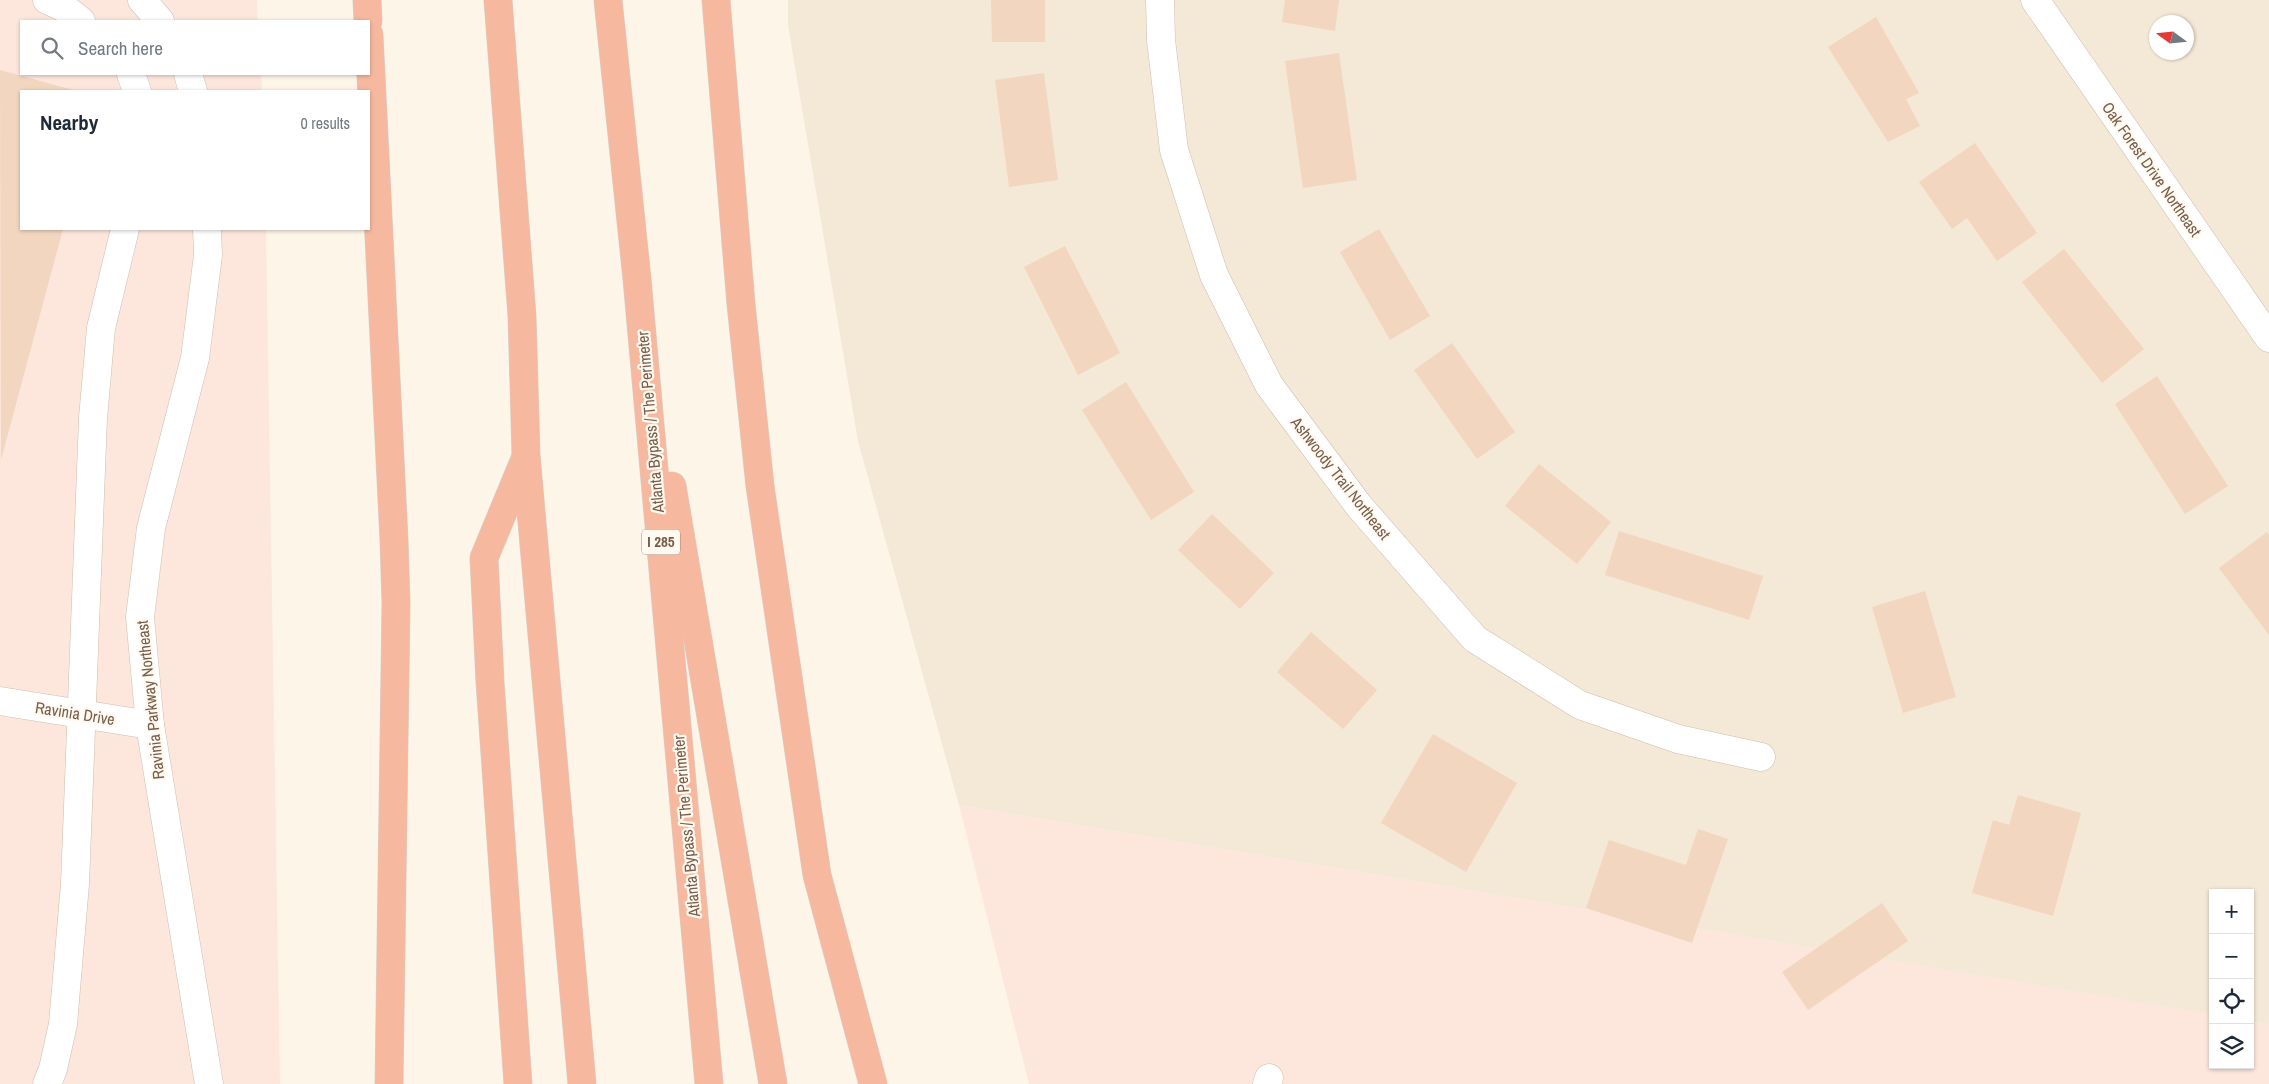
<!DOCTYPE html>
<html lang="en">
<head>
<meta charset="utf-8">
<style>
	body { margin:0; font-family:"Archivo Narrow",sans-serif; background:#f6f6f7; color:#1f2937 }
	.controls { position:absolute; right:15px; bottom:15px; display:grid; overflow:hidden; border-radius:0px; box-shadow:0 1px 4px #0004 }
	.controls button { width:45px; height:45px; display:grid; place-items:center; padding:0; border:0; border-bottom:1px solid #e0e1e3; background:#fff; color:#1f2937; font:25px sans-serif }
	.compass { position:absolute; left:2149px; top:15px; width:45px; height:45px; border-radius:50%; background:#fff; box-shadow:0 1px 4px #0004; rotate:285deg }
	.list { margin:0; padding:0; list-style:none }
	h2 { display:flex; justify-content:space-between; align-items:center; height:65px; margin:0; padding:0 20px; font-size:21px }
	h2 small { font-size:16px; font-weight:400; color:#747a83 }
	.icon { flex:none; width:28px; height:28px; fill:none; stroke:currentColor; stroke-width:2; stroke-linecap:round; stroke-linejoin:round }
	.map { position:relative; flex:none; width:2269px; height:1084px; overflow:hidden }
	.search { position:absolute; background:#fff; box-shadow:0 1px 4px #0004; left:20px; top:20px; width:350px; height:55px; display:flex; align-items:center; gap:12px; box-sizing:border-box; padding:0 18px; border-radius:0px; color:#747a83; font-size:19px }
	.panel { position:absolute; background:#fff; box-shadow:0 1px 4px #0004; left:20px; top:90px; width:350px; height:140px; border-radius:0px }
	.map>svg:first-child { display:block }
	.residential { fill:#f4e8d6; fill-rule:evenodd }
	.commercial { fill:#fde7dc }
	.building { fill:#f2d6c0 }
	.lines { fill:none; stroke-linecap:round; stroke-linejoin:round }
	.minor-casing { stroke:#cfbeae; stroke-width:29 }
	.highway-casing { stroke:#d9d2cd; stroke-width:29 }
	.minor { stroke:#fff; stroke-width:28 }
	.highway { stroke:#f6b99f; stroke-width:28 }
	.labels { text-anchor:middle; stroke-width:4.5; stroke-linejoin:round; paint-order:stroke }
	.shield { fill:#fff9ef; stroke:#a08c7d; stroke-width:1 }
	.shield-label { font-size:15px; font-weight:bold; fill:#775d4c }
	.street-label { font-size:16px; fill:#775d4c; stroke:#fff9ef }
</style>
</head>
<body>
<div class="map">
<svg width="2269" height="1084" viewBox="0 0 2269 1084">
	<rect width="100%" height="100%" fill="#fdf5e8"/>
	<path class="residential" d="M788,0H2269V1024L2250,1021V893H2213V1015L959,805L858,441L788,25ZM2156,22H2186V52H2156Z"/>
	<g class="commercial">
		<path d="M0,0H257L258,21H21V74H261L262,91H21V229H266L280,1084H0Z"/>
		<path d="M959,805L2213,1015V1065H2250V1021L2269,1024V1084H1029Z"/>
	</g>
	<g class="building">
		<path d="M991,0H1045V42H992Z"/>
		<path d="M1285,0H1339L1335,31L1282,22Z"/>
		<path d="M1876,17L1919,93L1906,99L1920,126L1888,142L1828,47Z"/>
		<path d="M1339,53L1357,180L1303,188L1285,61Z"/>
		<path d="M0,70L77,91H21V229H63L1,460Z"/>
		<path d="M1044,73L1058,180L1009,187L995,80Z"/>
		<path d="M1975,143L2037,233L1997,261L1967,218L1952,229L1919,182Z"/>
		<path d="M1379,229L1430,316L1390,340L1340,252Z"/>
		<path d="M1065,246L1120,353L1078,375L1024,267Z"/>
		<path d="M2064,249L2144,349L2102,383L2022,282Z"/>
		<path d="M1452,343L1515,432L1477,459L1414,370Z"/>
		<path d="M2157,376L2228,486L2185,514L2115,404Z"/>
		<path d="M1126,382L1194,492L1151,520L1082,410Z"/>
		<path d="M1539,464L1611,522L1577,564L1505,506Z"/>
		<path d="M1212,514L1274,573L1240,609L1178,550Z"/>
		<path d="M1619,531L1763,576L1749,620L1605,575Z"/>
		<path d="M2267,532L2269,535V635L2219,568Z"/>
		<path d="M1925,591L1956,697L1903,713L1872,607Z"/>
		<path d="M1311,632L1377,690L1343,729L1277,672Z"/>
		<path d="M1433,734L1517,783L1466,872L1381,823Z"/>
		<path d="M2018,795L2081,813L2053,916L1972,893L1993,820L2009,825Z"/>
		<path d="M1698,829L1728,839L1692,943L1586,908L1609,840L1686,865Z"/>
		<path d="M1882,903L1908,941L1808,1010L1782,972Z"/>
	</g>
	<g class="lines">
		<g class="minor-casing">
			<g id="minor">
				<path d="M47,0L63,7L81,21"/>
				<path d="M142,0L160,21"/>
				<path d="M1160,0L1161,40L1174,150L1214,275L1269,385L1359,506L1475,639L1580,705L1678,739L1761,757"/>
				<path d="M2035,0L2269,338"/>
				<path d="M131,74L137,91"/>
				<path d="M188,74L193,91"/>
				<path d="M207,229L208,255L195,358L151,528L140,617L150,725L209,1084"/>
				<path d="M0,701L150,725"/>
				<path d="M47,1084L53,1069L63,1024L75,884L93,418L101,328L125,229"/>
				<path d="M1267,1084L1269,1078"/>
			</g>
		</g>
		<g class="highway-casing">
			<g id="highway">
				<path d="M367,0L368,21"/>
				<path d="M498,0L522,316L526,455L582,1084"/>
				<path d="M608,0L637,279L709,1084"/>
				<path d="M716,0L741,304L760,486L817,875L873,1084"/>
				<path d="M369,35L394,540L396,603L389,1084"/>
				<path d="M672,486L773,1084"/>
				<path d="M518,1084L490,682L484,558L525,459"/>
			</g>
		</g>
		<use href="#minor" class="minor"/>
		<use href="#highway" class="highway"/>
	</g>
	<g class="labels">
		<rect class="shield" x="642" y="529.5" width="38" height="25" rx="4"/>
		<g class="shield-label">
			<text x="661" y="547">I 285</text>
		</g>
		<g class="street-label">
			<text transform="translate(2152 169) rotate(55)" y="6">Oak Forest Drive Northeast</text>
			<text transform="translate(650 422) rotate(-95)" y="6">Atlanta Bypass / The Perimeter</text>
			<text transform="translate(1341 478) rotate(52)" y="6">Ashwoody Trail Northeast</text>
			<text transform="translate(150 700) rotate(-96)" y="6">Ravinia Parkway Northeast</text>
			<text transform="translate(75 713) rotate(9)" y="6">Ravinia Drive</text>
			<text transform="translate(686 826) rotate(-95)" y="6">Atlanta Bypass / The Perimeter</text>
		</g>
	</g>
</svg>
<div class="controls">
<button>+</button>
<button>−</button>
<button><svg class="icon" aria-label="locate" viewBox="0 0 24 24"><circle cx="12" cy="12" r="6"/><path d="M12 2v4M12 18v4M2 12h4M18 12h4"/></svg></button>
<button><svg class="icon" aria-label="layers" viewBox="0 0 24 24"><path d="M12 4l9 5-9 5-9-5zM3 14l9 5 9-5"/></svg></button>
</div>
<svg class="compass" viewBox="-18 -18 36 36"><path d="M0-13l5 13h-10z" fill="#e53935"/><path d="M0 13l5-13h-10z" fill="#747a83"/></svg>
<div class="search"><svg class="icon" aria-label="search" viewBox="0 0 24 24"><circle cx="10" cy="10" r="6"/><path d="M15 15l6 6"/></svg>Search here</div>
<section class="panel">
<h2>Nearby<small>0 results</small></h2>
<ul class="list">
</ul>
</section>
</div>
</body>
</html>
